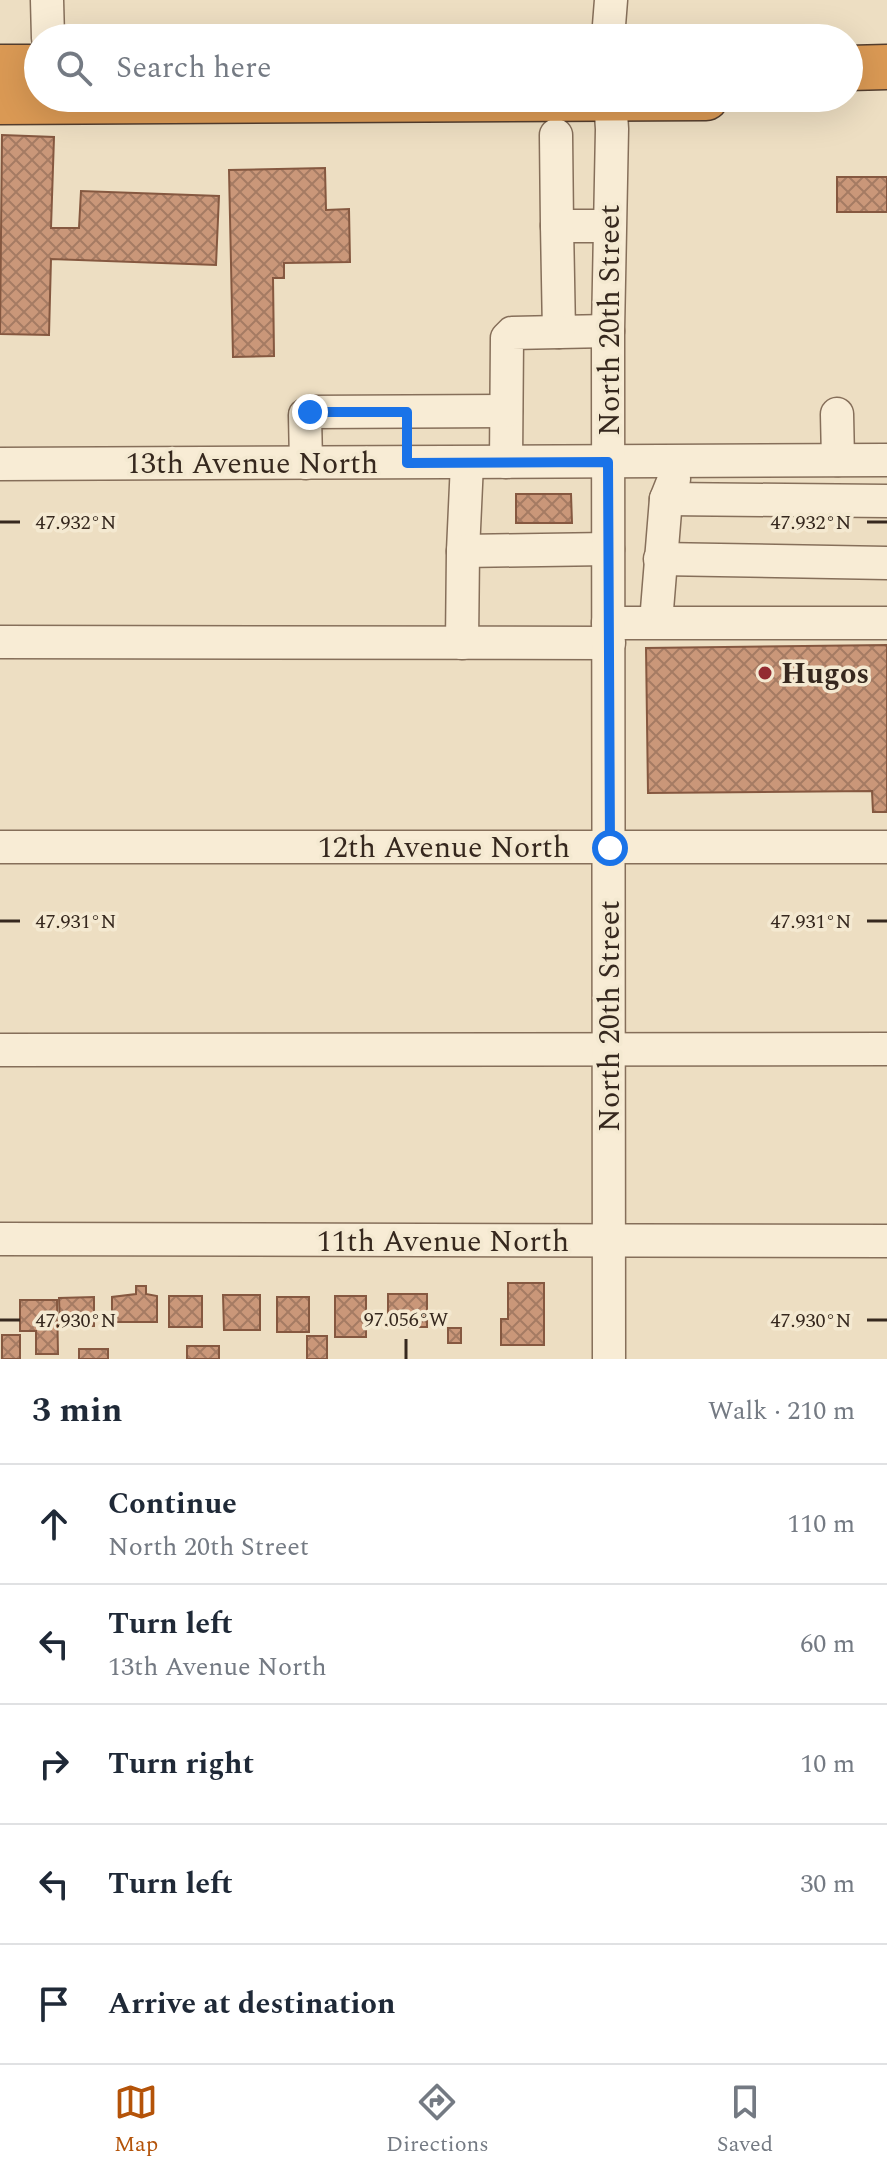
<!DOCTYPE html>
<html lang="en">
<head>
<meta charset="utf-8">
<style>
	body { margin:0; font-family:Spectral,serif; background:#f2f2f3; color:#1f2937 }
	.stop { position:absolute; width:24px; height:24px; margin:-18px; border:6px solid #1a73e8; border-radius:50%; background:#fff }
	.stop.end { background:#1a73e8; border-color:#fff; box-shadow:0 2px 8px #0008 }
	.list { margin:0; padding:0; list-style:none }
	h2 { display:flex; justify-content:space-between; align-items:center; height:104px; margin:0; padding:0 32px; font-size:34px }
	h2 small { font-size:26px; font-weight:400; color:#747a83 }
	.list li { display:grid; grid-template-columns:52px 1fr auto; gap:24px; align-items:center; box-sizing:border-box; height:120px; padding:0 32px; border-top:2px solid #e0e1e3 }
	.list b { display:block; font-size:30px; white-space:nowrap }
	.list p { margin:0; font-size:26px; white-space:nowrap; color:#747a83 }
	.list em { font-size:26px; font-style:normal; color:#747a83 }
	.icon { flex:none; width:44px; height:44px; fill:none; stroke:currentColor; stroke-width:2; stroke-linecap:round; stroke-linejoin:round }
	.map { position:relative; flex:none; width:887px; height:1359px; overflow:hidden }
	.search { position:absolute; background:#fff; box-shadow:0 8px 32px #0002; left:24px; right:24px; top:24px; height:88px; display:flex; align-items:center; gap:20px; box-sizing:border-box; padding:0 28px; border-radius:44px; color:#747a83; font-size:30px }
	.sheet { height:704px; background:#fff }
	nav { display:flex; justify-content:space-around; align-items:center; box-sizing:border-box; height:112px; border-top:2px solid #e0e1e3; background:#fff; font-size:22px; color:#747a83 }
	nav a { display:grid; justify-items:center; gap:4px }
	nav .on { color:#b45309 }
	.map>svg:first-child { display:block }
	.building { fill:url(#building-cross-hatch); stroke:#855840; stroke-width:2 }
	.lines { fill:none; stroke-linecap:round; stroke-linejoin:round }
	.minor-casing { stroke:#866f5a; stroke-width:35 }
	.highway-casing { stroke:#543e2e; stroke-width:47 }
	.minor { stroke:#f8ecd5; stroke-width:32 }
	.highway { stroke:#da9954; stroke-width:44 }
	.route { stroke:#1a73e8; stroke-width:10 }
	.ticks { fill:none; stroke:#36281e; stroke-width:3 }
	.poi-dot { fill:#932b31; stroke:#f4e9d1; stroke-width:3 }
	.labels { text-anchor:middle; stroke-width:7; stroke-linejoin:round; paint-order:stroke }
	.street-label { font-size:30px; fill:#36281e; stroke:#f4e9d1 }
	.poi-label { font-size:30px; font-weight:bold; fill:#36281e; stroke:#f4e9d1; text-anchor:start }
	.ticks-label { font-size:20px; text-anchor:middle; fill:#36281e; stroke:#f4e9d1; stroke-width:7; stroke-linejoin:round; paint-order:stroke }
</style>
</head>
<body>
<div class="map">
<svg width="887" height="1359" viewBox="0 0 887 1359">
	<defs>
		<pattern id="building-cross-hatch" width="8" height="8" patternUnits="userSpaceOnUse" patternTransform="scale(2)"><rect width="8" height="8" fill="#ca9779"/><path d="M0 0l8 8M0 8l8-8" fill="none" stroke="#a57b63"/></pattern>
	</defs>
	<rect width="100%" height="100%" fill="#eddec2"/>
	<g class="building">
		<path d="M2,135L54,137L51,228H79L81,191L219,196L216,265L51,259L49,335L0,334Z"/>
		<path d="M325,168L326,210L349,209L350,262L284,263V278H273L274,356L233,357L229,170Z"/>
		<rect x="837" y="177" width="50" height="35"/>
		<path d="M516,494H571L572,523H516Z"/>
		<path d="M887,645V812H873L872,791L648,793L646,648Z"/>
		<path d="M508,1283H544V1345H501V1319H508Z"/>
		<path d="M136,1286H146V1294L157,1296V1322H112V1297L136,1294Z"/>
		<rect x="388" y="1294" width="39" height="33"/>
		<path d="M223,1295H260V1330H224Z"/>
		<rect x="169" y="1296" width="33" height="31"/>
		<rect x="335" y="1296" width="31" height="41"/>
		<path d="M94,1297V1326H60L59,1298Z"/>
		<rect x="277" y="1297" width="32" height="35"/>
		<path d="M20,1300H57L58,1354H36V1331H20Z"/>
		<rect x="448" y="1328" width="13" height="15"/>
		<rect x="2" y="1335" width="18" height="24"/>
		<rect x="307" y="1336" width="20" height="23"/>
		<rect x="187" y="1346" width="32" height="13"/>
		<rect x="79" y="1349" width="29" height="10"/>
	</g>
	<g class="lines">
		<g class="minor-casing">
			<g id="minor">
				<path d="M47,0L48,38"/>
				<path d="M608,38L611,0"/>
				<path d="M556,135L557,226H608"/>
				<path d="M557,226L559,332L608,331"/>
				<path d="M837,414L838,460"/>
				<path d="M506,462L507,338L512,333L559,332"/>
				<path d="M306,463L305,415L310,412L506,411"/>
				<path d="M0,464L887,460"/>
				<path d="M666,499L887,501"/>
				<path d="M463,551L467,463"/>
				<path d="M660,559L887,563"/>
				<path d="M656,622L666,499L674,479"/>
				<path d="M608,623H887"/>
				<path d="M0,642L609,643"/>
				<path d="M462,643L463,551L608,549"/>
				<path d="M0,847H887"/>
				<path d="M0,1050L887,1049"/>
				<path d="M0,1239L887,1241"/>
				<path d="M609,1359L608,331L612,129L610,98"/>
			</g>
		</g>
		<g class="highway-casing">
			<g id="highway">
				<path d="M0,67H38"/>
				<path d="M849,68L887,67"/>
				<path d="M0,102L706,98"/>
			</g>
		</g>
		<use href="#minor" class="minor"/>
		<use href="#highway" class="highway"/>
	</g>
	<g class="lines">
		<path class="route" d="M310,412H407V463L608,462L610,848"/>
	</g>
	<path class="ticks" d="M0,522H20M867,522H887M0,921H20M867,921H887M0,1320H20M867,1320H887M406,1339V1359"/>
	<circle class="poi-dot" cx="765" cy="673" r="8"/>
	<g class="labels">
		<g class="street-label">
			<text transform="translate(609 320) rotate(-90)" y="10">North 20th Street</text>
			<text x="252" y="473">13th Avenue North</text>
			<text x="444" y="857">12th Avenue North</text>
			<text transform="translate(609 1016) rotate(-90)" y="10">North 20th Street</text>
			<text x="443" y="1251">11th Avenue North</text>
		</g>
		<g class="poi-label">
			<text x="781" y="683">Hugos</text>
		</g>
	</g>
	<g class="ticks-label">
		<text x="76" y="529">47.932°N</text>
		<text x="811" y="529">47.932°N</text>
		<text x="76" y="928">47.931°N</text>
		<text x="811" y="928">47.931°N</text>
		<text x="406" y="1326">97.056°W</text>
		<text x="76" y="1327">47.930°N</text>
		<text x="811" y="1327">47.930°N</text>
	</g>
</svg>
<div class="stop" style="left:610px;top:848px"></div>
<div class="stop end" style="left:310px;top:412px"></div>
<div class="search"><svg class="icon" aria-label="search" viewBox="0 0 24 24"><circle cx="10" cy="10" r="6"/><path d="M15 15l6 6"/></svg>Search here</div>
</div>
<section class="sheet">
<h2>3 min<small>Walk · 210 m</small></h2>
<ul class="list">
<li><svg class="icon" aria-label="ahead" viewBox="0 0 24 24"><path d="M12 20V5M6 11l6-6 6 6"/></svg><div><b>Continue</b><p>North 20th Street</p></div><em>110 m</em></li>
<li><svg class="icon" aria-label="left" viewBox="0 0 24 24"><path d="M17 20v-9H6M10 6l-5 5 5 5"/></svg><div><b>Turn left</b><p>13th Avenue North</p></div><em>60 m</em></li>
<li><svg class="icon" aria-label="right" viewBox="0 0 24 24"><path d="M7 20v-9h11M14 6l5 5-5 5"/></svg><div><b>Turn right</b></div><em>10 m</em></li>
<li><svg class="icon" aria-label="left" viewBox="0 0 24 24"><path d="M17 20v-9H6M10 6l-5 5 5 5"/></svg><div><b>Turn left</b></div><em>30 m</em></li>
<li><svg class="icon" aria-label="arrive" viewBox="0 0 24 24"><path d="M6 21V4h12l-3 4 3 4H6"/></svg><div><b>Arrive at destination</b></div></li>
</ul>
</section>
<nav>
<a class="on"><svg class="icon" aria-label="map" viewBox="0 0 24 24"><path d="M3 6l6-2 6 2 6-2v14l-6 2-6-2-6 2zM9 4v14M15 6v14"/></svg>Map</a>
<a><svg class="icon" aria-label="directions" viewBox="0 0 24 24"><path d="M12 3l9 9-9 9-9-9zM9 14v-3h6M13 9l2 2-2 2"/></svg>Directions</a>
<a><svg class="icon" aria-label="saved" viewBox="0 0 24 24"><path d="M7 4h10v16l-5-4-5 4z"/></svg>Saved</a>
</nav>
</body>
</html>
